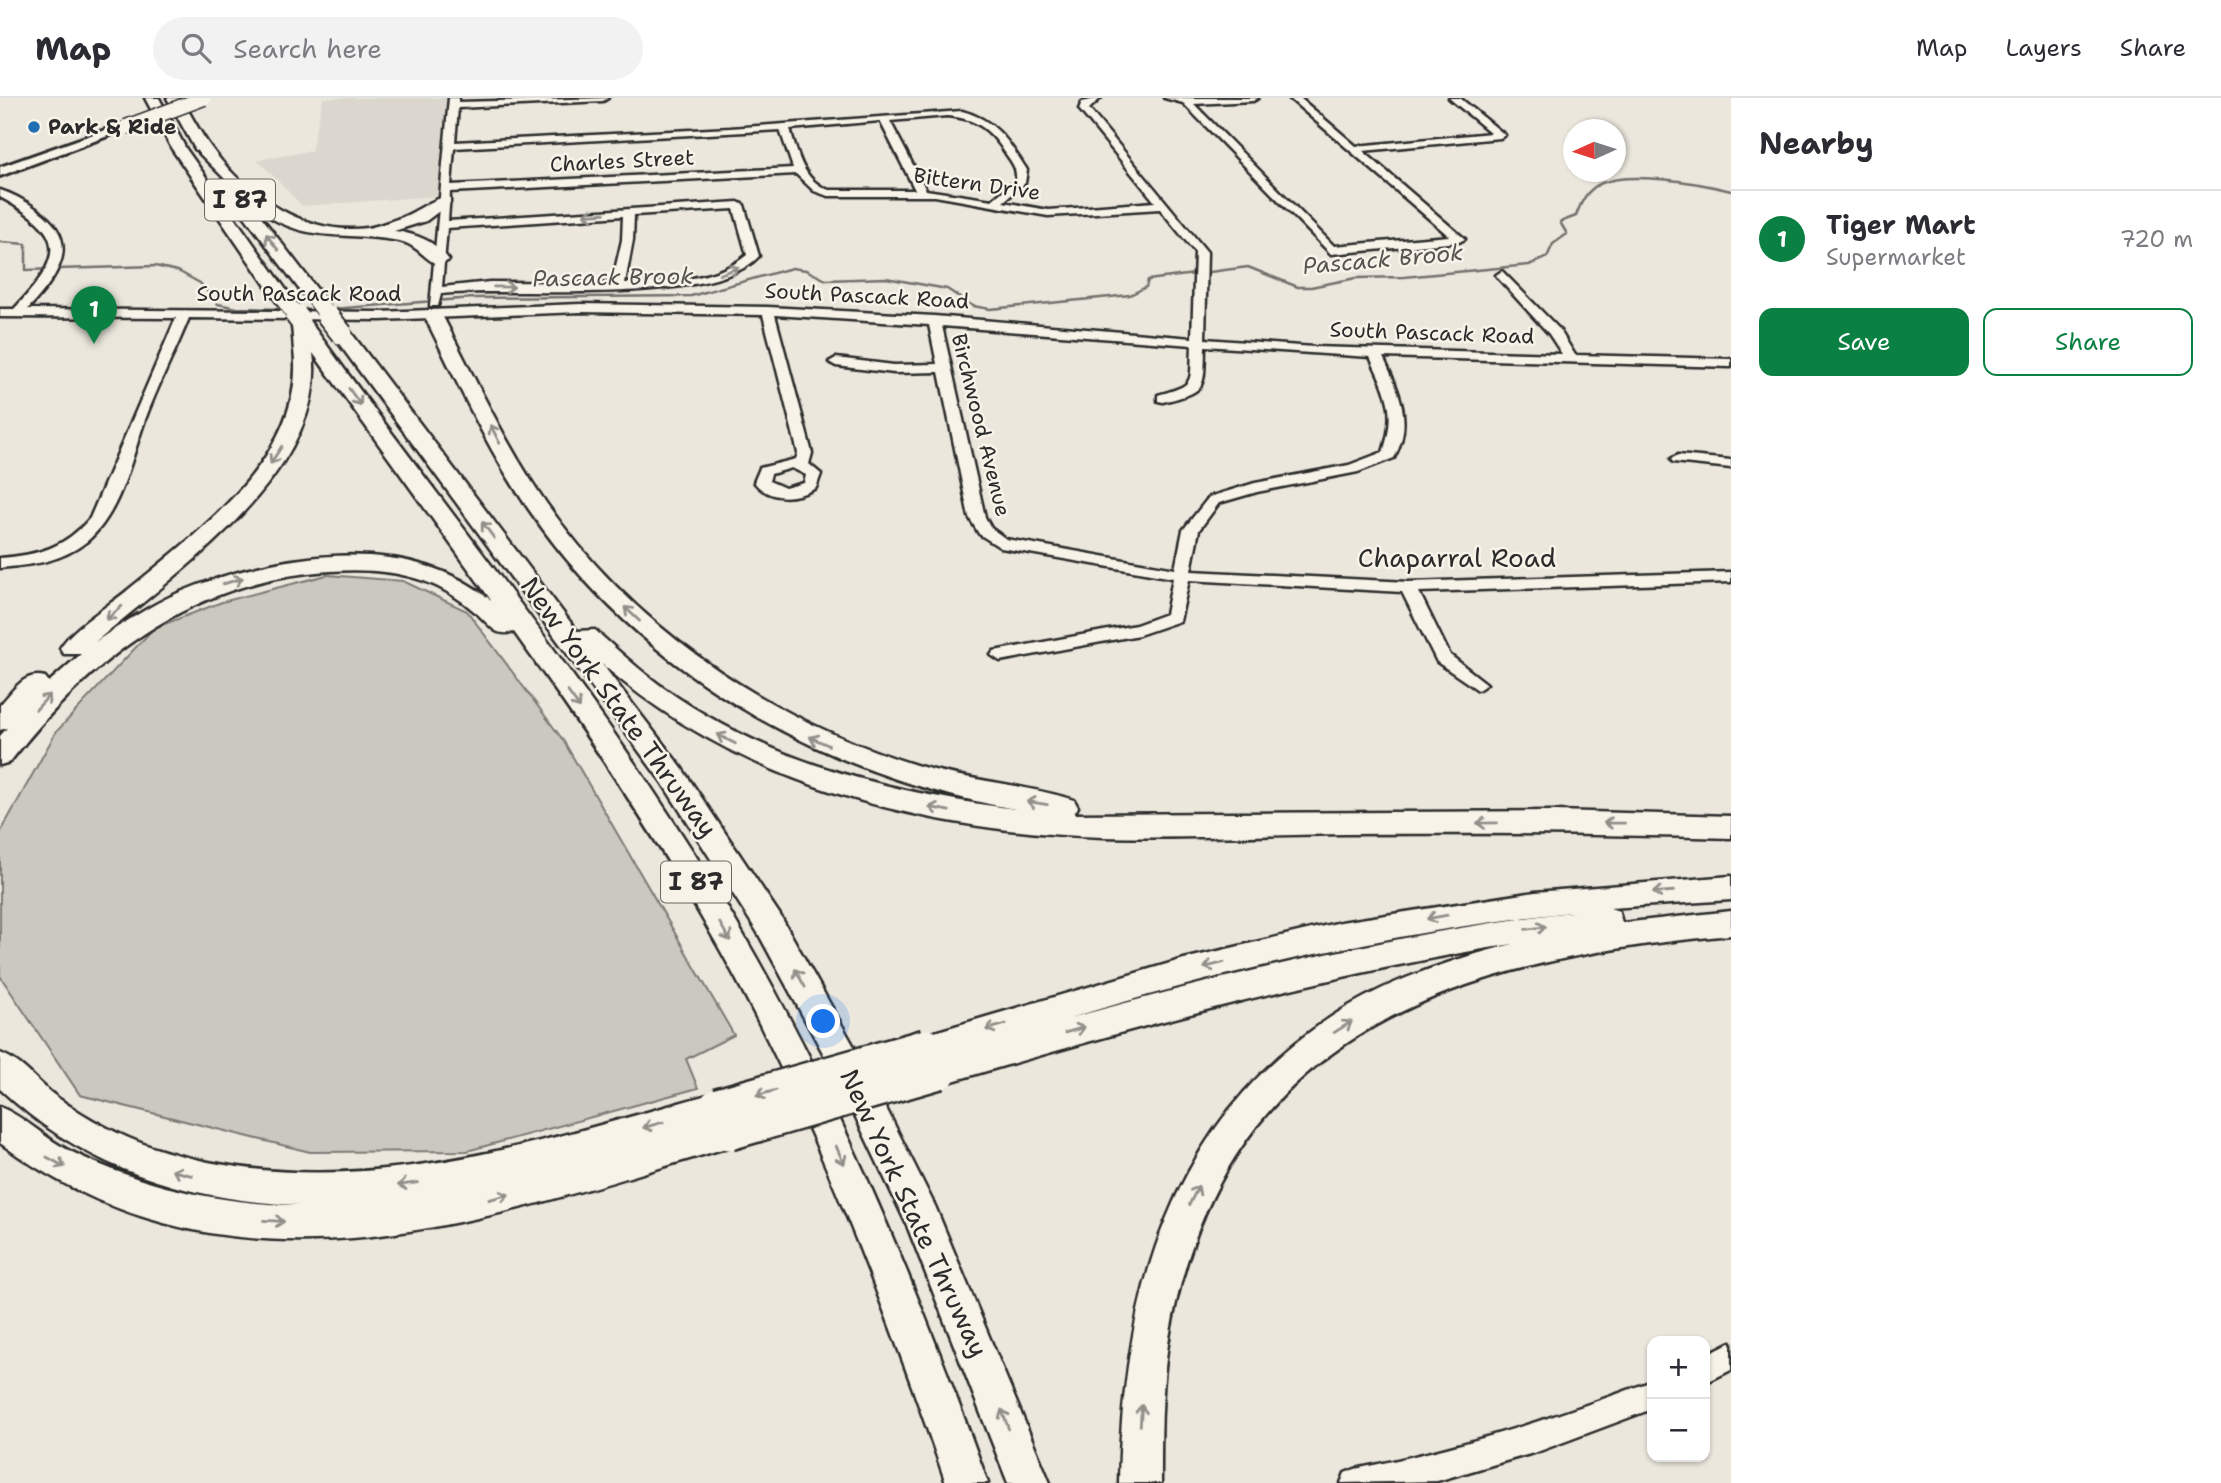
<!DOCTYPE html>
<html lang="en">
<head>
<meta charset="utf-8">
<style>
	body { margin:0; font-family:"Shantell Sans",sans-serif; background:#f2f2f3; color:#2b2b33 }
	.controls { position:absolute; right:21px; bottom:21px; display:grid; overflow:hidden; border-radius:14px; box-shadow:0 2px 5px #0004 }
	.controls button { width:63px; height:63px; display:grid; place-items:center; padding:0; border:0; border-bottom:2px solid #e1e1e2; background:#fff; color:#2b2b33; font:35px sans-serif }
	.compass { position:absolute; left:1563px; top:21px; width:63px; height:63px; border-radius:50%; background:#fff; box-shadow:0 2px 5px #0004; rotate:267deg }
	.you { position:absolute; left:824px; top:924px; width:24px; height:24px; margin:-18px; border:5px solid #fff; border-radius:50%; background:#1a73e8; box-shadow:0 0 0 10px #1a73e833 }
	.badge { display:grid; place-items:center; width:46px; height:46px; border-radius:50%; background:#0b8043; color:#fff; font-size:23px; font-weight:700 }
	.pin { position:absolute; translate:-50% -58px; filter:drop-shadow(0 2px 4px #0008) }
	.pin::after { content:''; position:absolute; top:37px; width:24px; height:21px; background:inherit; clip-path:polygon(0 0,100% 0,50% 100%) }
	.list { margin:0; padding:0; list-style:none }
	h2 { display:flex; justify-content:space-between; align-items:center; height:91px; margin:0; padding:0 28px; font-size:30px }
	h2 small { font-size:23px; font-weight:400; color:#7c7c81 }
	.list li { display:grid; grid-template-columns:46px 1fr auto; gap:21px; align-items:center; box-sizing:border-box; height:98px; padding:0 28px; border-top:2px solid #e1e1e2 }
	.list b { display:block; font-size:26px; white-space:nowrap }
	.list p { margin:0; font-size:23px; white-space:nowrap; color:#7c7c81 }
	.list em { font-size:23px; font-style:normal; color:#7c7c81 }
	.actions { display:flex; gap:14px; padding:21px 28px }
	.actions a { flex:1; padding:16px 0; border:2px solid #0b8043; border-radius:14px; text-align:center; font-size:24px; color:#0b8043 }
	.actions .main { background:#0b8043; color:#fff }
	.icon { flex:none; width:38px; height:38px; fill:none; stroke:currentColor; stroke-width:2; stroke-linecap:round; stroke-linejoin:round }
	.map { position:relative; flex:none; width:1731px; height:1385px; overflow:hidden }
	header { display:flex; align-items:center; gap:42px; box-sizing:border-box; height:98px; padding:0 35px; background:#fff; border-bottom:2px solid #e1e1e2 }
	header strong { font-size:33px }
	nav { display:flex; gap:38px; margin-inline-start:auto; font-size:24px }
	.search { width:490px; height:63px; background:#f2f2f3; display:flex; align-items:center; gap:18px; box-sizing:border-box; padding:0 24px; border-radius:38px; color:#7c7c81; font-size:26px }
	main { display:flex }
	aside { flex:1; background:#fff }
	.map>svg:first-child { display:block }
	.built { fill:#dbd7ce }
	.green { fill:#cbc8bf; stroke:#7b7a75; stroke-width:2 }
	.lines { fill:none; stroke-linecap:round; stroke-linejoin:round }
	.stream { stroke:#72716c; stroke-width:2.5 }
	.minor-casing { stroke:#2b2b2b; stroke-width:5 }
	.major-casing { stroke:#2b2b2b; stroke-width:6 }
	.highway-casing { stroke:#2b2b2b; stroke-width:5 }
	.minor { fill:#f7f3e8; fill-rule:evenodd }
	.major { fill:#f7f3e8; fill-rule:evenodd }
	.highway { fill:#f7f3e8; fill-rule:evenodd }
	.major-bridge-casing { stroke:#2b2b2b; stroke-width:17; stroke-linecap:butt }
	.highway-bridge-far2-casing { stroke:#2b2b2b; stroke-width:18; stroke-linecap:butt }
	.highway-bridge-far1-casing { stroke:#2b2b2b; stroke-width:25; stroke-linecap:butt }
	.highway-bridge-casing { stroke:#2b2b2b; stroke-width:42; stroke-linecap:butt }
	.major-bridge { stroke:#f7f3e8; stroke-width:14 }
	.highway-bridge-far2 { stroke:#f7f3e8; stroke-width:16 }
	.highway-bridge-far1 { stroke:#f7f3e8; stroke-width:21 }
	.highway-bridge { stroke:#f7f3e8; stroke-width:37 }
	.oneway { stroke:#918f8a }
	.poi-dot { fill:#1f6fb2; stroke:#f7f3e8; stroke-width:2.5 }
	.labels { text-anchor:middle; stroke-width:5; stroke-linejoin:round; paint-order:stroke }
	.far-poi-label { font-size:21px; font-weight:bold; fill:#2b2b2b; stroke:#f7f3e8; text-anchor:start }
	.far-street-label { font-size:21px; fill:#2b2b2b; stroke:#f7f3e8 }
	.far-water-label { font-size:23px; font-style:italic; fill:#555451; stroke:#f7f3e8 }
	.shield { fill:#f7f3e8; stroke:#686764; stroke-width:2 }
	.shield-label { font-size:24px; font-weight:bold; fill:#2b2b2b }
	.street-label { font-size:26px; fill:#2b2b2b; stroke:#f7f3e8 }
</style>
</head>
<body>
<header>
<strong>Map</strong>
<div class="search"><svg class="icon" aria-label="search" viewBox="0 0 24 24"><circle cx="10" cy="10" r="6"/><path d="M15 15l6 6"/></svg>Search here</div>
<nav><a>Map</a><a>Layers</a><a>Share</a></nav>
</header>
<main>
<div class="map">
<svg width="1731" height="1385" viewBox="0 0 1731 1385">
	<rect width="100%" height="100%" fill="#ebe7dd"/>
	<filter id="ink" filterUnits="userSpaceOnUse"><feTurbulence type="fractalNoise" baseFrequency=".0143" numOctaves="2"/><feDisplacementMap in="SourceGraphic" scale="14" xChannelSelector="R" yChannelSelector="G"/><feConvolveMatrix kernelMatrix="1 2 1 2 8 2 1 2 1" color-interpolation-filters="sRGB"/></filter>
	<g filter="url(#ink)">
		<path class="built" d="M323,0H447L437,98L302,108L258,62L311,53Z"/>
		<path class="green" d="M327,477L403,483L467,513L563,642L734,937L686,961L698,990L467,1053L310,1054L80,997L0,878V735L56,634L154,530L222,504Z"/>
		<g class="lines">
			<g class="stream">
				<path d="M0,144L26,146V172L155,168L178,173L200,185L218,206L237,210L285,211"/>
				<path d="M332,211L473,200L691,198L792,170L806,172L826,182L886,180L947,191L973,208L990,211L1130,197L1146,189L1148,182L1248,169L1298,189H1311L1356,180L1404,179L1529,167L1547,159L1553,146L1567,136L1560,124L1576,118C1581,104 1587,91 1602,85C1631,73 1700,85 1731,93"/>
			</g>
			<g class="minor-casing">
				<g id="minor">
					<path d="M449,0H459L458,4L608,0L603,3L458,10L455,44L730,30L962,13C996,22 1009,44 1027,72L1025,85L1003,104L1048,112L1155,104L1079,11L1082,4L1101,0L1089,11L1207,154L1205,241L1314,249L1562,256L1549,236L1498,180L1496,177L1502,173L1559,231L1575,257L1731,261V269L1383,259C1399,293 1414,324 1394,360L1358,374L1257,394L1219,405L1199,432L1191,473L1408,484L1731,474V484L1419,494L1450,557L1487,586L1478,592L1437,564L1402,494L1189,482L1180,523L1139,537L1000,563L991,557L994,553L1136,527L1166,516L1173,480L1001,450L979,436L969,419L939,274L894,275L836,268L829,264L836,260L894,267L937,266L929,227L775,217L812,355L809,366L821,376L816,390C796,401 770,404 754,384L760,370L796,361L798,355L763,217L580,214L380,222L189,220C177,250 162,279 150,309C132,352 124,413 86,444C61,464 31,467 0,470V460C38,457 65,450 90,420L176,220L0,219V211H14C64,158 68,136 0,99V92C13,96 27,104 38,112C84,145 57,179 28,211L380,214L580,206L768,209L934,218L1192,240L1195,154L1160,111L1048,118L935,98H828L814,93L796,76L450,94L448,123L738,104L744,107L759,158C713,210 513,188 441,196L438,208H430ZM947,18C976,20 991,32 1006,56C1013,66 1017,71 1016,82L992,102L926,92L890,23ZM880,23L915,92H829C802,82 798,56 790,31ZM780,32L793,70L451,87L454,50ZM734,111L747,157C714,184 665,184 625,185L633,142L634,117ZM623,118L622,142L612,185L490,184L442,189L447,130ZM942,228L1192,247C1190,286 1197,286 1158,297V303L1163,304C1207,293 1204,292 1205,248L1370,259C1387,296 1397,313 1383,354L1349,367L1255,385L1209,399L1183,432L1175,471L1006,441L991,430L985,419ZM792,370L806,377L804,385L785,390L769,383L771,376Z"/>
					<path d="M1164,0H1258L1253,3L1194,6L1334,148L1449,138L1289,0H1300L1356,48L1491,35L1449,0H1460L1505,37L1500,40L1363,53L1465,141L1459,144L1331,156L1183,5Z"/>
					<path d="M1678,357L1731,362V370L1673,364L1671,361Z"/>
					<path d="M1731,1244V1272L1705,1285V1257Z"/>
					<path d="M1652,1283V1311L1537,1354L1437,1383L1341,1385L1345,1375L1355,1371C1462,1350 1551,1321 1652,1283Z"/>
				</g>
			</g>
			<g class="major-casing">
				<path id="major" d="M122,26L132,29L0,78V69Z"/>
			</g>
			<g class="highway-casing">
				<g id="highway">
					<path d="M145,0H159L186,51L294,203L291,207H279L172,51Z"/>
					<path d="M167,0H181C191,17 200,35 212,51C246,98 307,138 367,130C376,129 388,124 397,121C413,117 438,96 450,99V105L426,123L394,133C417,136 435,143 449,162L440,167C426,164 419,147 399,143C341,132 306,148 253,108L323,199L320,203H308L231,100L239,95L195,51Z"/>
					<path d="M433,212L442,217C472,275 500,335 536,390C624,524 765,621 919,668C970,683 1023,686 1074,702L1078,709L1074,716L1555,713L1731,718V740C1602,736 1473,735 1344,736C1263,737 1183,741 1103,739C925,733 738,686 602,566L681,669L780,817L866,970L935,1108L1050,1385H1008L906,1125L842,990L758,835L661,683L335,240L333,236L335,232H349L577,533L595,532C612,547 629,563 648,578C752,660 885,694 1015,711C822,677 642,576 530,413C487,352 457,283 424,217Z"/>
					<path d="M299,215L305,217C442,408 593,589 715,789C830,976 914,1180 988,1385H946C886,1211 821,1039 734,877C669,757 593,644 514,534C509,535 504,536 498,534C490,530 482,519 474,513C459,500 443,490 424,483C387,470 346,471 308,475C181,490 86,566 10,664L0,667V638L7,630L0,632V607C13,593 24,573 45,579L49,584L81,556H64L60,550C75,527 108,509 129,491C200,433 307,355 294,252C293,242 293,228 290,221ZM313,255L491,502C406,432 271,456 178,495C149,508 122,526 95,544C174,477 329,372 313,255Z"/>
					<path d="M1731,778V802L1610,810L1619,813L1622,825L1731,813V837C1451,862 1214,936 1167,1253C1161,1297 1161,1341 1161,1385H1119C1123,1200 1168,1027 1331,919C1385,883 1451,862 1513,846C1317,878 1128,931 939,987L927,982L922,972L926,964L914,960L909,950L914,940L1184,861L1341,824L1535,794ZM1579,813C1406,833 1238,874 1070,920C1238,869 1405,832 1579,813Z"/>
					<path d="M0,955C24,964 38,986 58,1000C87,1020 119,1038 152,1049C342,1112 534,1045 718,994L730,998L735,1009L731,1018L741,1022L746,1033L741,1044L729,1049C481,1123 234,1217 0,1045V1009C25,1019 44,1040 68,1052C141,1088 217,1106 299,1107C185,1102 84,1070 0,991Z"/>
				</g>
			</g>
			<use href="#minor" class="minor"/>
			<use href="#major" class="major"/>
			<use href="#highway" class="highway"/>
			<g class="major-bridge-casing">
				<path id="major-bridge" d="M126,29L204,0"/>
			</g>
			<g class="highway-bridge-far2-casing">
				<g id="highway-bridge-far2">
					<path d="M314,199L329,219"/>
					<path d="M285,203L297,219"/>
				</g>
			</g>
			<g class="highway-bridge-far1-casing">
				<g id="highway-bridge-far1">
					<path d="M296,217L299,221"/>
					<path d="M327,217L342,236"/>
				</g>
			</g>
			<g class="highway-bridge-casing">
				<g id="highway-bridge">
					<path d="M718,1009L926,950"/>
					<path d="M729,1033L939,972"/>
				</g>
			</g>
			<use href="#major-bridge" class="major-bridge"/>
			<use href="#highway-bridge-far2" class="highway-bridge-far2"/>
			<use href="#highway-bridge-far1" class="highway-bridge-far1"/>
			<use href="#highway-bridge" class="highway-bridge"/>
		</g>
		<defs><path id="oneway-shaft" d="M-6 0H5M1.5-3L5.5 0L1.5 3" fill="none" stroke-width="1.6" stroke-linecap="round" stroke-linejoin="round" transform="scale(1.75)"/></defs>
		<g class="oneway">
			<use href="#oneway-shaft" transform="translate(594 116) rotate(176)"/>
			<use href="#oneway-shaft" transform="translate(272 144) rotate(-127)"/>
			<use href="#oneway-shaft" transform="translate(729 173) rotate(-21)"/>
			<use href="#oneway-shaft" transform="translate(504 189) rotate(1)"/>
			<use href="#oneway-shaft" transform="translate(355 299) rotate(54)"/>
			<use href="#oneway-shaft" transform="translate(495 336) rotate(-117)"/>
			<use href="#oneway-shaft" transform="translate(276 357) rotate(123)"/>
			<use href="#oneway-shaft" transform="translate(488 432) rotate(-127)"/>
			<use href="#oneway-shaft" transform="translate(233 483) rotate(-17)"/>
			<use href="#oneway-shaft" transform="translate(114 515) rotate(139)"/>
			<use href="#oneway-shaft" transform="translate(632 516) rotate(-137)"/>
			<use href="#oneway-shaft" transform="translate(574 602) rotate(54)"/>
			<use href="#oneway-shaft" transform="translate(43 604) rotate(-47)"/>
			<use href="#oneway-shaft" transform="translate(726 641) rotate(-153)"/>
			<use href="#oneway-shaft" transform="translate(819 643) rotate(-156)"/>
			<use href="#oneway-shaft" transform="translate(1037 705) rotate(-171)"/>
			<use href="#oneway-shaft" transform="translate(939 711) rotate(-169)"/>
			<use href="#oneway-shaft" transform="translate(1487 725) rotate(179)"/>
			<use href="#oneway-shaft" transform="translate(1614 725) rotate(-179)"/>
			<use href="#oneway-shaft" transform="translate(1663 794) rotate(176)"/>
			<use href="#oneway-shaft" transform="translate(1437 819) rotate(170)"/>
			<use href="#oneway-shaft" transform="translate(1536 830) rotate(-7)"/>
			<use href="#oneway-shaft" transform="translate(725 834) rotate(60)"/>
			<use href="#oneway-shaft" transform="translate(1214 867) rotate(165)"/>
			<use href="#oneway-shaft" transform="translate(800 880) rotate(-119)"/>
			<use href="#oneway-shaft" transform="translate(996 929) rotate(164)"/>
			<use href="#oneway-shaft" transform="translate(1343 929) rotate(-32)"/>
			<use href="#oneway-shaft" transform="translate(1075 932) rotate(-16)"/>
			<use href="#oneway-shaft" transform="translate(766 995) rotate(164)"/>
			<use href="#oneway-shaft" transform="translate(653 1027) rotate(164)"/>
			<use href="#oneway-shaft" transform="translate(840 1057) rotate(66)"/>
			<use href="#oneway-shaft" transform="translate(56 1064) rotate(29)"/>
			<use href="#oneway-shaft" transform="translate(182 1075) rotate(-166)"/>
			<use href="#oneway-shaft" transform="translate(408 1086) rotate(173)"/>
			<use href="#oneway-shaft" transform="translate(1194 1097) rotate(-64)"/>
			<use href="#oneway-shaft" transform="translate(499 1099) rotate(-15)"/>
			<use href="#oneway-shaft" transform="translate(274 1123) rotate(3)"/>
			<use href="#oneway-shaft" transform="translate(1141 1317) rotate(-86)"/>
			<use href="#oneway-shaft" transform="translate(1005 1321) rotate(-110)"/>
		</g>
	</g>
	<circle class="poi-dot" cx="34" cy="29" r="7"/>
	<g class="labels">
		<g class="far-poi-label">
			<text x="48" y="36">Park &amp; Ride</text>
		</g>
		<g class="far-street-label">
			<text transform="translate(622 63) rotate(-3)" y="7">Charles Street</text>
			<text transform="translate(977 86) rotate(8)" y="7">Bittern Drive</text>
			<text x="299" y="203">South Pascack Road</text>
			<text transform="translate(867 198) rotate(3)" y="7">South Pascack Road</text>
			<text transform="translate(1432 235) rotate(2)" y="7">South Pascack Road</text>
			<text transform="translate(981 327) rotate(76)" y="7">Birchwood Avenue</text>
		</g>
		<g class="far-water-label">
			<text transform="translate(1383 161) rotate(-5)" y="8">Pascack Brook</text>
			<text transform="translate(613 179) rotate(-1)" y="8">Pascack Brook</text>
		</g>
		<g class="shield">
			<rect x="205" y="81.5" width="70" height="41" rx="5"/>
			<rect x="661" y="763.5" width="70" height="41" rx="5"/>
		</g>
		<g class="shield-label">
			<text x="240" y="110">I 87</text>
			<text x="696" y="792">I 87</text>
		</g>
		<g class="street-label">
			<text x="1457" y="469">Chaparral Road</text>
			<text transform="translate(619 609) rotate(54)" y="9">New York State Thruway</text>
			<text transform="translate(914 1115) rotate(65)" y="9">New York State Thruway</text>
		</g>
	</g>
</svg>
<div class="controls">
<button>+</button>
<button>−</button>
</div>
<svg class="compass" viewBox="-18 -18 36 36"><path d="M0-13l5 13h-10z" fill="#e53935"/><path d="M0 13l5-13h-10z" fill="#7c7c81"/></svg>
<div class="you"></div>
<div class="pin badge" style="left:94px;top:246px">1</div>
</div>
<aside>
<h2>Nearby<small></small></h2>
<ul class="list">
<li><span class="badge">1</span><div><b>Tiger Mart</b><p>Supermarket</p></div><em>720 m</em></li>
</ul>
<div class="actions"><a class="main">Save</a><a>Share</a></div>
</aside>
</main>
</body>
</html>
